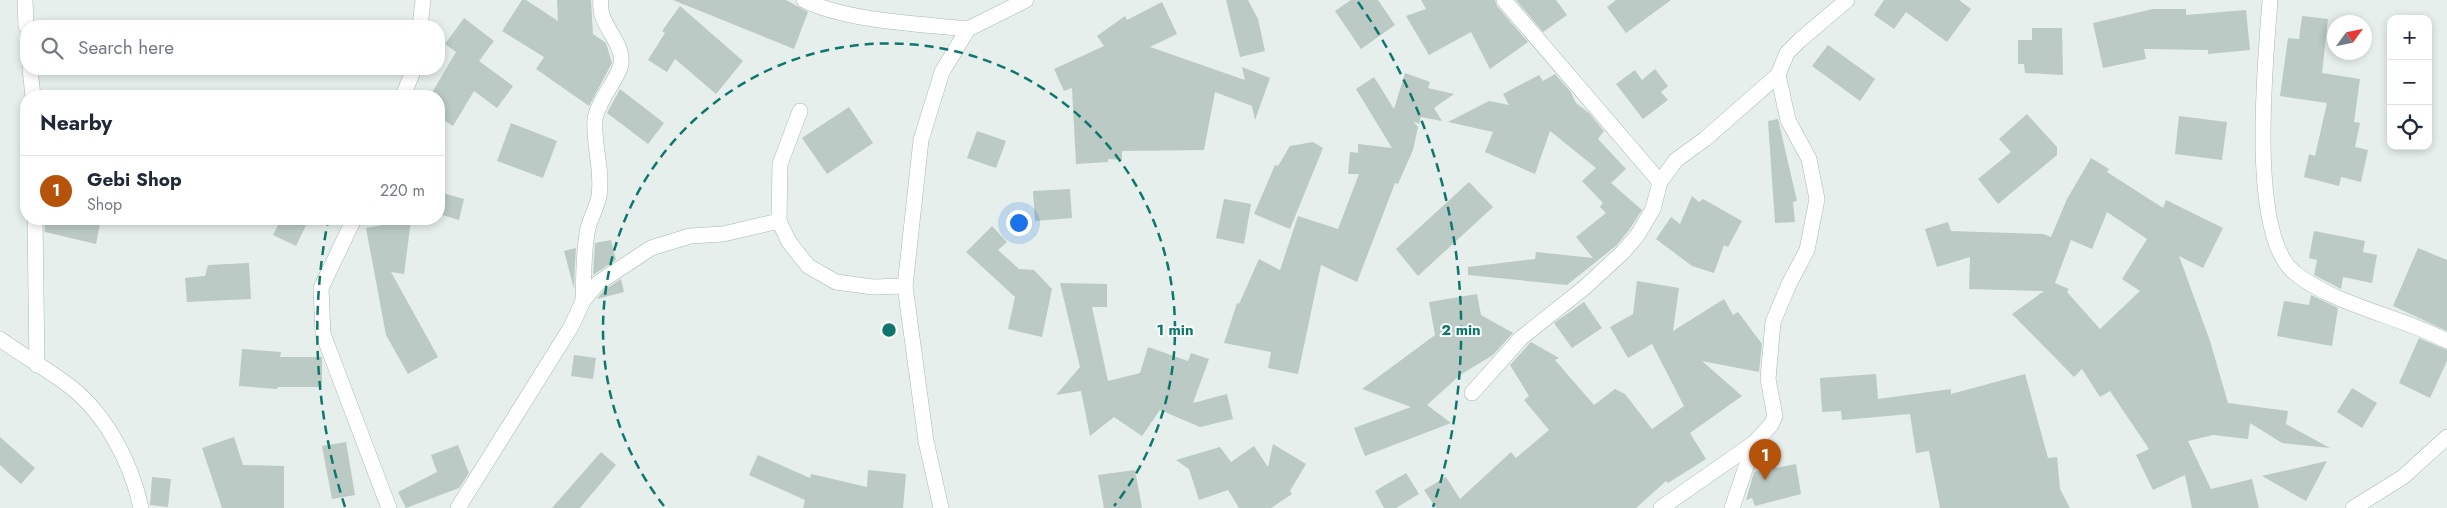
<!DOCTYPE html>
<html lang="en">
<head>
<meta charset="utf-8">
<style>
	body { margin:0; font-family:Jost,sans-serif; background:#f2f2f3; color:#1f2937 }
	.controls { position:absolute; right:15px; top:15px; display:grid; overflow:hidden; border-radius:10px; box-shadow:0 2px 8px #0003 }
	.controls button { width:45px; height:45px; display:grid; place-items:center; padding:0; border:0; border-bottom:1px solid #e0e1e3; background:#fff; color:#1f2937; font:25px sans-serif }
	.compass { position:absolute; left:2327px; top:15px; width:45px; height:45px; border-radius:50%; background:#fff; box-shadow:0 2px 8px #0003; rotate:57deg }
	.you { position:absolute; left:1018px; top:222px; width:18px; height:18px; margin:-12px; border:4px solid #fff; border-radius:50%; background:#1a73e8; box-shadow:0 0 0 8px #1a73e833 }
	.badge { display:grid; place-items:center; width:32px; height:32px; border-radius:50%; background:#b45309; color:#fff; font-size:16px; font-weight:700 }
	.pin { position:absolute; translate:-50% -41px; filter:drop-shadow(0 1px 2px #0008) }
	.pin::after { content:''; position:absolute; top:26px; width:18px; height:15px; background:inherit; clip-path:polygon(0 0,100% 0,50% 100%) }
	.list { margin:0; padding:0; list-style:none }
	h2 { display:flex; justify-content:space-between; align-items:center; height:65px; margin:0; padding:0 20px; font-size:21px }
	h2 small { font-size:16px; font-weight:400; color:#747a83 }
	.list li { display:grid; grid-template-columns:32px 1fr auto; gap:15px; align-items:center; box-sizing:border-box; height:70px; padding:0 20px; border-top:1px solid #e0e1e3 }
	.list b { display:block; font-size:19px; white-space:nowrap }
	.list p { margin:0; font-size:16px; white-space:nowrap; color:#747a83 }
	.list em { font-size:16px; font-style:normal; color:#747a83 }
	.icon { flex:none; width:28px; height:28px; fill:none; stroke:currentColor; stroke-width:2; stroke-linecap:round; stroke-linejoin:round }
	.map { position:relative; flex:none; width:2447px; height:508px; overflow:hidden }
	.search { position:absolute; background:#fff; box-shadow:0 2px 8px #0003; left:20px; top:20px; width:425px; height:55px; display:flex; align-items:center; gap:12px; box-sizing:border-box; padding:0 18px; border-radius:20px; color:#747a83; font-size:19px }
	.panel { position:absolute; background:#fff; box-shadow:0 2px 8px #0003; left:20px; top:90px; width:425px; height:135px; border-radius:20px }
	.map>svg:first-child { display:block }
	.building { fill:#bbcac4; fill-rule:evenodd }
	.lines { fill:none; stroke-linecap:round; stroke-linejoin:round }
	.minor-casing { stroke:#a8b8b2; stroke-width:16 }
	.minor { stroke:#fff; stroke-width:15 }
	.ring { fill:none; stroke:#0f766e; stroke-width:2.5; stroke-dasharray:9 6 }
	.centre { fill:#0f766e; stroke:#f7fbf9; stroke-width:2.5 }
	.ring-label { font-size:15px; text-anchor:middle; font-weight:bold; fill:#0f766e; stroke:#f7fbf9; stroke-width:4; stroke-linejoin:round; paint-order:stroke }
</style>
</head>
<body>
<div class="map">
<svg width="2447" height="508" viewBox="0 0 2447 508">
	<rect width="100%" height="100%" fill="#e6efeb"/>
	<g class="building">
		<path d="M522,0H526L558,21L557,0H591L593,34L606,43L612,63L589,106L536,69L544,57L502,31Z"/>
		<path d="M673,0H786L808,12L794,49Z"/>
		<path d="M1226,0H1248L1258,19L1265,51L1240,57Z"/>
		<path d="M1351,0H1378L1395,25L1361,49L1335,11Z"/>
		<path d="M1421,0H1495L1497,6L1528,42L1490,69L1471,32L1429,55L1406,16L1426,9Z"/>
		<path d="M1516,0H1556L1567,15L1543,32Z"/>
		<path d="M1616,0H1671L1626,33L1607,7Z"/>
		<path d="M1884,0H1959L1971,9L1947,42L1906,12L1894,29L1874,15Z"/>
		<path d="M1162,2L1177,34L1150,47L1245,80L1242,67L1270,78L1255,120L1252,106L1215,92L1204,150L1122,151V160L1108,159V162L1076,164L1072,88L1064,91L1054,69L1104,46L1097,36L1125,16L1127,20Z"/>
		<path d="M680,6L743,61L716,94L675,59L667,72L648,60L665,33L662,31Z"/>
		<path d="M2153,9H2186V15L2246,10L2250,50L2208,54V50L2144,49L2146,59L2103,68L2093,23Z"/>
		<path d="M2302,16L2328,19L2322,73L2360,79L2354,122L2360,123L2355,147L2368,150L2361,182L2341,177L2339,186L2304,177L2309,154L2315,156L2327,103L2280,96L2288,38L2299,39Z"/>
		<path d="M464,18L494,41L479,61L513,86L497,108L474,91L453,126L439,117V96H430L456,52L445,44Z"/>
		<path d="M2032,28H2062L2063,75L2025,73L2024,64H2018V40H2032Z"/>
		<path d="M1828,45L1875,79L1860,101L1812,66Z"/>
		<path d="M1655,69L1668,86L1661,92L1668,100L1643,119L1616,84L1635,70L1642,80Z"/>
		<path d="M1405,73L1430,82L1428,88L1454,94L1434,108L1442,121L1421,117L1419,124L1413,121L1418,127L1413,150L1398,184L1395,183L1357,282L1321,265L1298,374L1268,368L1271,352L1224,343L1237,303L1239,304L1259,259L1280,270L1298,216L1338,229L1359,174H1348L1350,152L1358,153V144L1392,148L1356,89L1374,77L1394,109Z"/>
		<path d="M1555,74L1570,91L1576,103L1589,113L1604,131L1598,139L1626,169L1611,183L1642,210L1629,230L1617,245L1567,285L1468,275V267L1535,259L1536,252L1593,258L1576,237L1606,213L1600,207L1603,203L1582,181L1596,168L1550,131L1535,174L1485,152L1493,132L1448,122L1489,101L1509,105L1503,94L1539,75L1543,81Z"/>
		<path d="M620,89L664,123L648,144L607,113Z"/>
		<path d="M849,107L873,143L827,174L802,138Z"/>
		<path d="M2027,114L2057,147V155L1998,204L1978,179L2011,152L1999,139Z"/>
		<path d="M2179,116L2227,122L2222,160L2175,154Z"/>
		<path d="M1778,119L1797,201L1793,202L1795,222L1775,223L1768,121Z"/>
		<path d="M511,123L557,141L543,178L497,161Z"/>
		<path d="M977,131L1006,141L996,168L967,158Z"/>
		<path d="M1313,142L1323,148L1290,229L1254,214L1275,165L1278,166L1290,146Z"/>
		<path d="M2091,158L2109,169L2107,172L2163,208L2166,200L2223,228L2203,268L2179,256L2210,341L2228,403L2288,411L2286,424L2330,448L2282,443L2250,423L2248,439L2213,435L2188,441L2211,489L2252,479L2259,508H2192L2185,475L2153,490L2136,455L2149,449L2110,391L2100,397L2082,369L2074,377L2012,314L2044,291L1969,289L1970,257L1937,267L1925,229L1948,222L1951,231L2043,234L2051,237L2067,199ZM2107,212L2147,239L2122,279L2140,291L2100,329L2067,292L2069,289L2055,283L2071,240L2092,249Z"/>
		<path d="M1469,182L1493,207L1418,276L1396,249Z"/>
		<path d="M1070,189L1072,218L1035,221L1033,191Z"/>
		<path d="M439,192L464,199L459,220L439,214Z"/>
		<path d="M1692,196L1699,202L1703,199L1742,221L1728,247L1724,245L1714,273L1692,266L1656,239L1671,217L1680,224Z"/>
		<path d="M1224,199L1251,204L1244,244L1216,238Z"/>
		<path d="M44,219H78L100,224L96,244L45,232Z"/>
		<path d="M281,219H309L296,246L273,235Z"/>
		<path d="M411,220L404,274L391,272L438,357L408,374L386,335L366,228Z"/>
		<path d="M992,226L1007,242L998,250L1019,269L1034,270L1052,289L1042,337L1008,329L1015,297L966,252Z"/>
		<path d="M2314,231L2365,241L2363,252L2377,255L2372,283L2343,277L2341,289L2314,275L2317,260L2309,258Z"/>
		<path d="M611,240L616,260L593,275L595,243Z"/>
		<path d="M576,248L575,264L574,289L564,251Z"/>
		<path d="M2418,248L2447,260V331L2393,306Z"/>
		<path d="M249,263L251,299L187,302L185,278L205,276L208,265Z"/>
		<path d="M621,279L624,292L597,299L604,290Z"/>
		<path d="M1637,281L1679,288L1673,331L1724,299L1733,315L1738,312L1762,344L1759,372L1702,361L1742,396L1690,433L1706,459L1668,483L1666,481L1636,508H1436L1424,490L1446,477L1460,499L1511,452L1516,458L1549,430L1524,400L1529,396L1510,365L1531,342L1559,358L1555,360L1594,405L1615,389L1625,394L1652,429L1684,406L1652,344L1628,358L1610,327L1633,314Z"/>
		<path d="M1060,283L1107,284V307H1092L1108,381L1140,373L1148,347L1188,361L1191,353L1209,359L1193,403L1227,394L1233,419L1200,427L1160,410L1142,436L1114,417L1090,436L1081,391L1056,395L1080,367Z"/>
		<path d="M1477,294L1481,315L1513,333L1493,355L1460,375L1427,405L1451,423L1365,456L1354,428L1411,407L1362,389L1435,335L1429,302Z"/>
		<path d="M2311,295L2338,308L2332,346L2277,336L2284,301L2309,305Z"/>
		<path d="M1584,302L1602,328L1572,348L1554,323Z"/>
		<path d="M2419,338L2447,350V361L2430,398L2399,383Z"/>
		<path d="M242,349L281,352L280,357H322V387H278L277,389L239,386Z"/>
		<path d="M574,355L596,358L593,379L571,376Z"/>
		<path d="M1876,374L1878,399L1951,389V394L2025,374L2048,458L2057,457L2060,489L2070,508H1940L1929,451L1916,453L1910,414L1842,420L1841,411L1822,412L1820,378Z"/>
		<path d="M2352,388L2377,403L2362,428L2337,412Z"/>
		<path d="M0,437L35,468L21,484L0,465Z"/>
		<path d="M234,437L243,465L284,466V508H222L202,448Z"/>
		<path d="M346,442L355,495L332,499L322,446Z"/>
		<path d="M1273,444L1306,464L1290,491L1292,494L1271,508H1239L1228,490L1199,500L1189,469L1176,460L1220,447L1231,462L1254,446L1268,467Z"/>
		<path d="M458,445L469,473L459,488L406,508L398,492L437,472L431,455Z"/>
		<path d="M601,452L616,465L580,508H552Z"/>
		<path d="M758,455L810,478L811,474L867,487L868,470L906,474L903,508H803L805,500L749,475Z"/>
		<path d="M2327,461L2306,501L2262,476Z"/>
		<path d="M1796,464L1801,494L1755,506L1752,498L1746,500L1754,472L1775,466L1776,468Z"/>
		<path d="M1135,470L1142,508H1104L1098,475Z"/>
		<path d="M1406,473L1419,494L1396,508H1384L1375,491Z"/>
		<path d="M152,477L171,479L168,507L150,505Z"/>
	</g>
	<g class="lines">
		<g class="minor-casing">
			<g id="minor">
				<path d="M25,0L26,26"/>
				<path d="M804,0C846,21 920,24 968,29"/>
				<path d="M1504,0L1660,182"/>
				<path d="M2270,0C2266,58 2247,235 2295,273C2336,306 2401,316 2447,341"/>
				<path d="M420,26L423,0"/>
				<path d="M30,69L33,96"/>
				<path d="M403,96L414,69"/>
				<path d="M800,111L780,164L779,221L789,242L808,266L836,282L873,287L905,286"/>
				<path d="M35,219L37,365"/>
				<path d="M354,219L321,288L323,334L389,508"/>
				<path d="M583,301C584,277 583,252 588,228C591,217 597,207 599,196C603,170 593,145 595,119C598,100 619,78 621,64C624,40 597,25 601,0"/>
				<path d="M0,339C21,354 43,367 64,382C104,410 131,461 141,508"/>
				<path d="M1472,393L1521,338L1584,288L1623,252L1637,236L1653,209L1660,182L1676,160L1705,139L1778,75"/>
				<path d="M458,508L571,327L583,301L598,283L651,248L690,236L723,234L779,221"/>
				<path d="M941,508L926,441L905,286L921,140L942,72L968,29L1026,0"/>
				<path d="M1661,508L1754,443"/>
				<path d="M1732,508L1754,443L1771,425L1775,416L1768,379L1773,322L1789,284L1807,250L1817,199L1809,159L1788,120L1778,75L1787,53L1800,40L1847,0"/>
				<path d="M2353,508L2403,477L2447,437"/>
			</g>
		</g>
		<use href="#minor" class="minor"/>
	</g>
	<g class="ring">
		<path d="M664 506A286 286 0 1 1 1114 506"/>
		<path d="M345 507A572 572 0 0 1 328 221M1358 2A572 572 0 0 1 1433 507"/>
	</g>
	<circle cx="889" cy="330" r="8" class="centre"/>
	<g class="ring-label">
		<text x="1175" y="335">1 min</text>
		<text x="1461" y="335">2 min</text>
	</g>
</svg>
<div class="controls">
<button>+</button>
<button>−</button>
<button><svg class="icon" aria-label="locate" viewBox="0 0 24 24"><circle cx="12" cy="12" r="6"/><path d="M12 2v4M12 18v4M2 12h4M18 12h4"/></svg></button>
</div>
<svg class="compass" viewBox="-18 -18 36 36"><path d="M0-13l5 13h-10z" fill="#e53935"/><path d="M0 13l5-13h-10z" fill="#747a83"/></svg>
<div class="you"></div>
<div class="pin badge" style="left:1765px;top:480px">1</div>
<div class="search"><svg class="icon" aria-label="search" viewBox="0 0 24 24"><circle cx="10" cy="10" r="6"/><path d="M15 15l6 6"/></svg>Search here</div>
<section class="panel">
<h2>Nearby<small></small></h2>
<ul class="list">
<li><span class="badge">1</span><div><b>Gebi Shop</b><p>Shop</p></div><em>220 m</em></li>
</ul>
</section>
</div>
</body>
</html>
